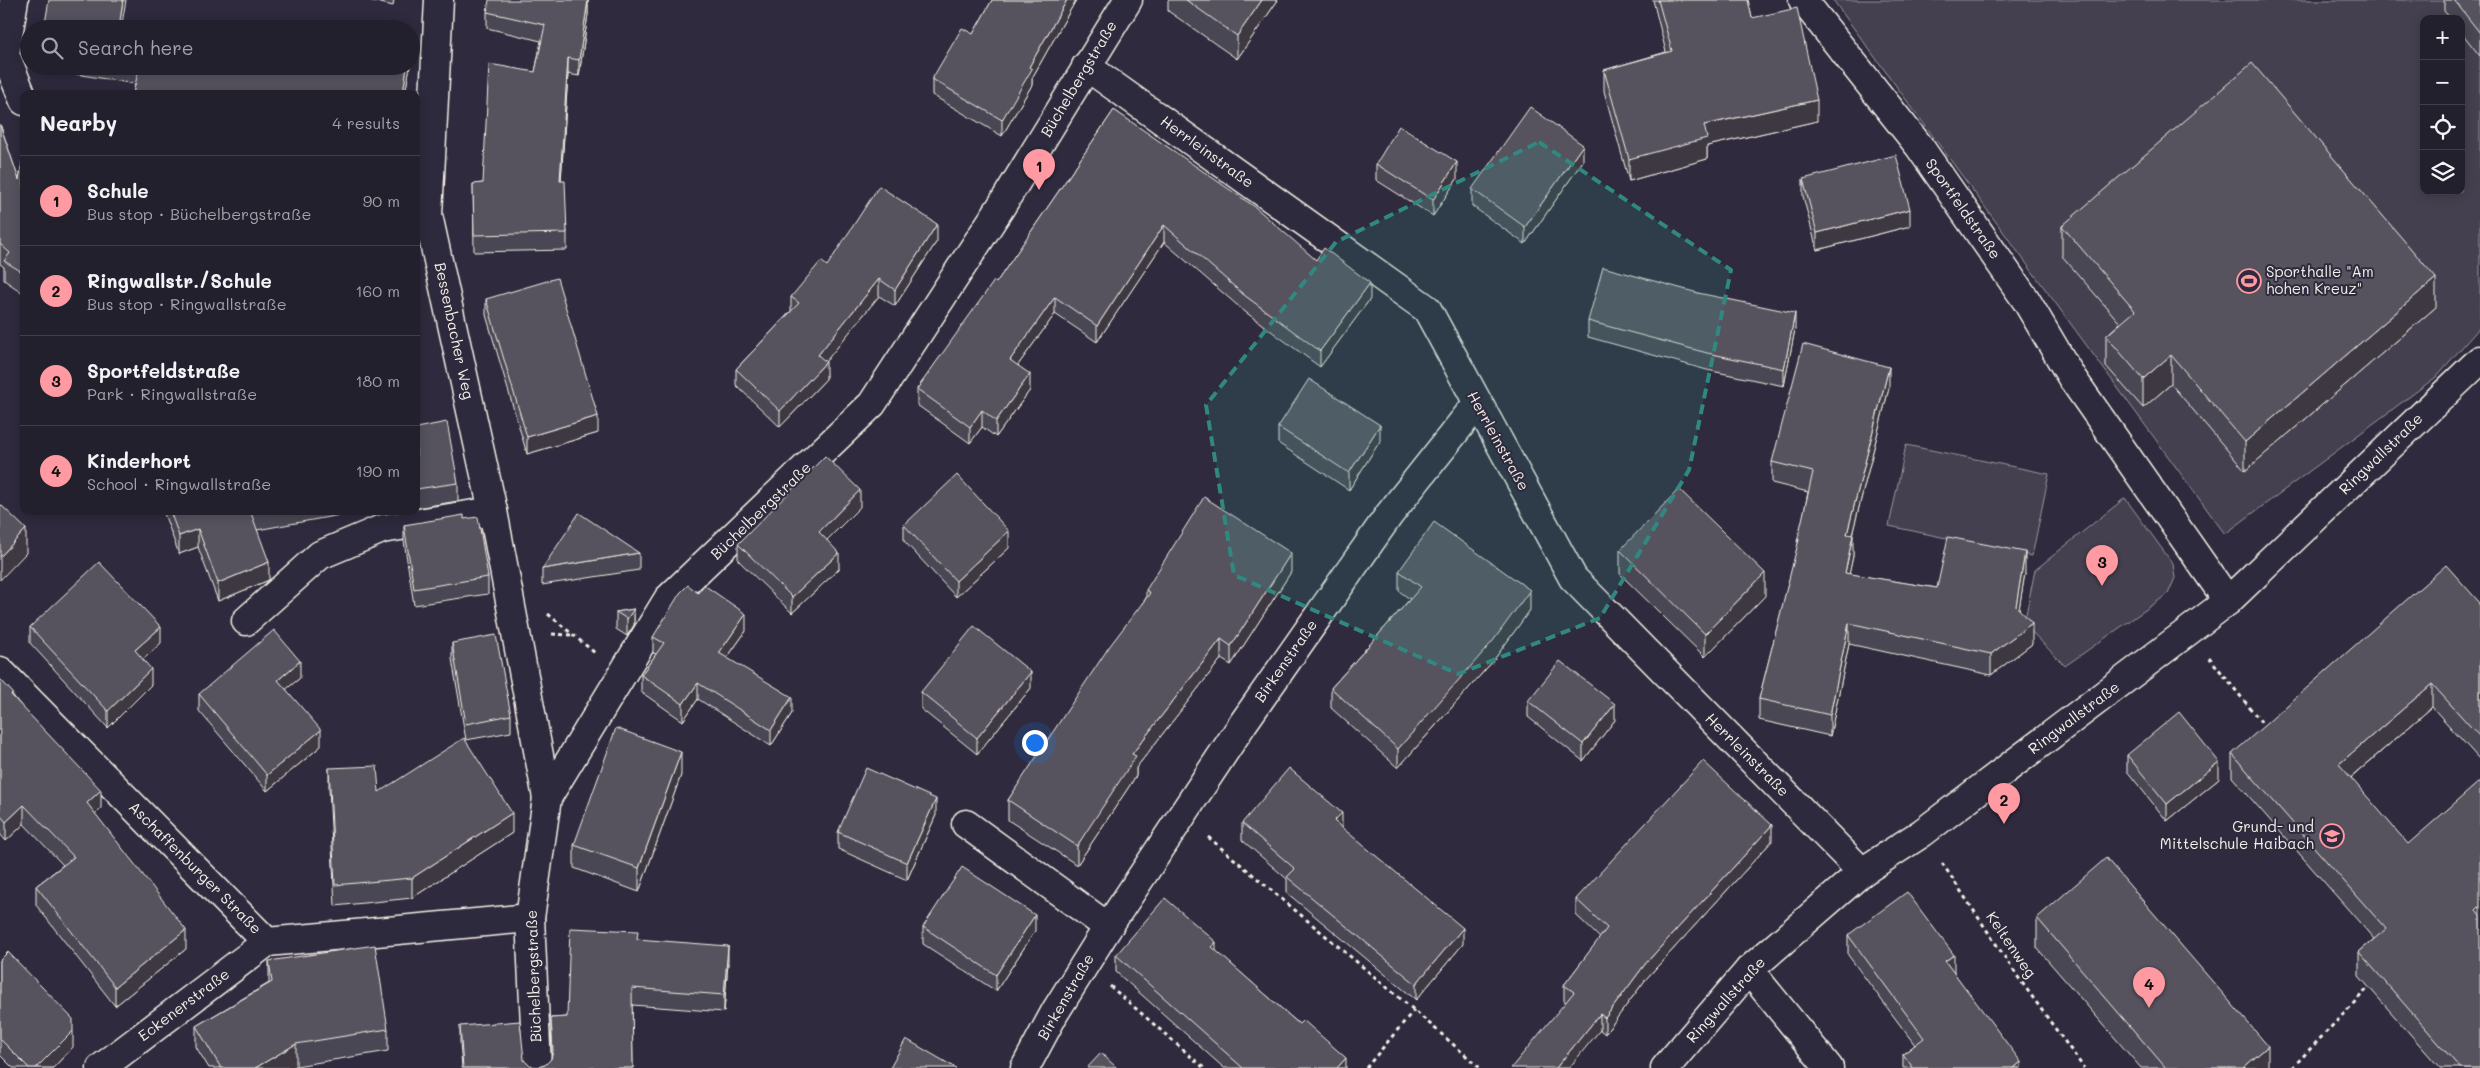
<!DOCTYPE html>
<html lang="en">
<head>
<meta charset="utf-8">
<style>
	body { margin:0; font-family:Mali,sans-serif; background:#2f2d3a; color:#f1f3f6 }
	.controls { position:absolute; right:15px; top:15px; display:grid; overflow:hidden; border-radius:10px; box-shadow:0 2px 12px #0003 }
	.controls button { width:45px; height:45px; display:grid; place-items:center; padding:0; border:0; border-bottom:1px solid #403e4a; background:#23202e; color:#f1f3f6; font:25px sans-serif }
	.you { position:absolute; left:1034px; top:742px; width:18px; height:18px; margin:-12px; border:4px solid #fff; border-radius:50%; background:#1a73e8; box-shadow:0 0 0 8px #1a73e833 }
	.badge { display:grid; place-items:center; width:32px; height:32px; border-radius:50%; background:#ff9aa2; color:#111; font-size:16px; font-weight:700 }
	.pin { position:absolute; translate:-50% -41px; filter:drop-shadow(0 1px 2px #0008) }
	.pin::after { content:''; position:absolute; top:26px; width:18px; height:15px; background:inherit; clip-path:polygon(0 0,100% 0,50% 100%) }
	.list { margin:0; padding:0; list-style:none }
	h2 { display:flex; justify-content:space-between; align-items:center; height:65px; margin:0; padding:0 20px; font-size:21px }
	h2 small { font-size:16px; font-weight:400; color:#a3a3aa }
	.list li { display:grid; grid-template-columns:32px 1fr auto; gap:15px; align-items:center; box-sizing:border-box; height:90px; padding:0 20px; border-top:1px solid #403e4a }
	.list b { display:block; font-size:19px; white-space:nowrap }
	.list p { margin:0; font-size:16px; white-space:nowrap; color:#a3a3aa }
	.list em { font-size:16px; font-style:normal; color:#a3a3aa }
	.icon { flex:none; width:28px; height:28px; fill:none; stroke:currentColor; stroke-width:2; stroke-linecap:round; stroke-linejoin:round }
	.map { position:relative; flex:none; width:2480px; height:1068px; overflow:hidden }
	.search { position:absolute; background:#23202e; box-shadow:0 2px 12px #0003; left:20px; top:20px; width:400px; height:55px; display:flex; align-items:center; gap:12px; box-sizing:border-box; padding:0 18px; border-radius:28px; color:#a3a3aa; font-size:19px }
	.panel { position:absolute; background:#23202e; box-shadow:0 2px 12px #0003; left:20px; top:90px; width:400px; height:425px; border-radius:10px }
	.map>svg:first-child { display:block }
	.green { fill:#454050; stroke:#9c989c; fill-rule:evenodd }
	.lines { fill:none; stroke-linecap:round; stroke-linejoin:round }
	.minor-casing { stroke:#f4f1e8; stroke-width:31 }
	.path { stroke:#f4f1e8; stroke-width:3; stroke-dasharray:4 4; stroke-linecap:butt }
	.minor { stroke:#2f2a3d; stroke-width:28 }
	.wall { fill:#4a4752; stroke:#f4f1e8 }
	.shaded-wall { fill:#3c3942; stroke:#f4f1e8 }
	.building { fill:#56525f; stroke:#f4f1e8 }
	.marked { fill:#318880; fill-opacity:0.2; stroke:#318880; stroke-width:4; stroke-dasharray:10 6; stroke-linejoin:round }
	.labels { text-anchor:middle; stroke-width:4; stroke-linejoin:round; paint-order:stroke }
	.street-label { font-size:15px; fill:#f4f1e8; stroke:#2f2a3d }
	.poi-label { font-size:15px; fill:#f4f1e8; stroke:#2f2a3d; text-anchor:start }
</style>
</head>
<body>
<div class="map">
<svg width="2480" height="1068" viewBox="0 0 2480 1068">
	<rect width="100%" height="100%" fill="#2f2a3d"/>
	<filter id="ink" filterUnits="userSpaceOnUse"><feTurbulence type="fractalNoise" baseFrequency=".02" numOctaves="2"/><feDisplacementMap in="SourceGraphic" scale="10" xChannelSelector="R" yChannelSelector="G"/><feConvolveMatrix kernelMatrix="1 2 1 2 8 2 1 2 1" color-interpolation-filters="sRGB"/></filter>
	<g filter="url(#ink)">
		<g class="green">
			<path d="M1833,0H2480V327L2436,377L2225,534ZM2424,19H2461V191H2424Z"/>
			<path d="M1906,445L2049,474L2032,556L1889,526Z"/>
			<path d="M2125,498L2173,564L2175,578L2168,594L2065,666L2024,624L2035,570Z"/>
		</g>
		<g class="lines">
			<g class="minor-casing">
				<g id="minor">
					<path d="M14,0L5,54L24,101"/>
					<path d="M439,0L428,215L493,511L547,798"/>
					<path d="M1803,0L1919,146L2026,300L2072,378L2228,601"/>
					<path d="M1086,66L1427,309L1573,578L1862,872"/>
					<path d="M246,621L320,555L382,529L493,511"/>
					<path d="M0,671L267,942L530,918"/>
					<path d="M966,824L1108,927"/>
					<path d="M1749,970L1829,1068"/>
					<path d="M101,1068L267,942"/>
					<path d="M537,1068L530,918L547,798L668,599L872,404L1002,205L1128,0"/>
					<path d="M1025,1068L1055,1012L1108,927L1244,722L1389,515L1477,404"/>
					<path d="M1665,1068L1749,970L1862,872L1922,833L2228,601L2480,360"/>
				</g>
			</g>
			<g class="path">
				<path d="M548,614L595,653"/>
				<path d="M552,634L571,635"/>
				<path d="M2209,657L2266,728"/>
				<path d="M1208,837L1414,1010L1480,1068"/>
				<path d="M1942,863L2020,980L2084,1068"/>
				<path d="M1110,986L1204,1068"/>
				<path d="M1366,1068L1414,1010"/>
				<path d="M2292,1068L2369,987"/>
			</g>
			<use href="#minor" class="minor"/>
		</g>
		<g class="wall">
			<path d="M368,0H394L393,6Z"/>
			<path d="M588,0V14L579,76L568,74L561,181L567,233V250L474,252L473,184L483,183L535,72L541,41L487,28V12Z"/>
			<path d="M992,0H1076L1032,78V85L1002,136L932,95V79L973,34Z"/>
			<path d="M1168,0H1278L1237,59L1168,11Z"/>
			<path d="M1653,0H1748L1752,18L1817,121L1707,146V159L1629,181L1604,91V70L1666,52Z"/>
			<path d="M2444,0H2480V56L2461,32V19H2451L2444,11Z"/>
			<path d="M41,66H310L334,72L335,66H410L405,94H133L135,84L41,68Z"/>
			<path d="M1114,110L1316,260L1370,299L1320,367L1244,311L1164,242L1097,342L1055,314L1018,365L1030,390L996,437L982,427L970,443L917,405V389L996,283Z"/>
			<path d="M0,124L19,180L24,152V306H23V293L4,280V267L0,264Z"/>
			<path d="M1583,161L1525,244L1472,206V189Z"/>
			<path d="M1376,164L1457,179L1433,216L1376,180Z"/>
			<path d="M1803,179L1910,226L1817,250L1803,196Z"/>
			<path d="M2062,226L2436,307L2245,471L2171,384L2143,408L2106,366V336L2120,323L2062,256Z"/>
			<path d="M937,241L895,306L879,296L825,362L826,379L780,427L736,385V369L791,311V297L827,266Z"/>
			<path d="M1698,293L1795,329L1784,386L1707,370L1588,337V321Z"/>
			<path d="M486,299L598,433L527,454L486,315Z"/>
			<path d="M1889,388L1852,535L1853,556L1849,574L1937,588L2025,573L2019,609L2032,644L1991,675L1849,644L1830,736L1759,720V699L1797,549L1808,492L1772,483V462Z"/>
			<path d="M1278,427L1380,441L1349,490L1278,443Z"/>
			<path d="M416,428L458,483V501L416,508Z"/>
			<path d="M860,507L827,540L839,569L792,613L738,560V544Z"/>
			<path d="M163,511H362L257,530L269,580L218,601L198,547L179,554Z"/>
			<path d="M464,519L488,577V594L414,605L404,541V525Z"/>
			<path d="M904,525L1009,548L956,597L904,541Z"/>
			<path d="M1620,550L1765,596L1705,657L1620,574Z"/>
			<path d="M639,553V570L542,585V569Z"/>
			<path d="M1399,571L1530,610L1493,661L1398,768L1331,708V688L1410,599L1399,591Z"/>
			<path d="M1291,572L1231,665L1221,659L1136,768V776L1077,865L1008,820V800L1146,598V590Z"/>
			<path d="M2480,603V760L2432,707L2351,778L2480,1068H2440L2359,976V952L2374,939L2232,777V754Z"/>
			<path d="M634,609V625L627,636L616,629V612Z"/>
			<path d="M30,627L161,643L143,659L151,685L108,728L30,643Z"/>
			<path d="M746,631L727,658L792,713L771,746L698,699L683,721L641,692V675L656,654L653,653V637Z"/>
			<path d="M452,643L511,715V732L466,740L452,659Z"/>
			<path d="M300,678L286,689L321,746L267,791L199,711V694Z"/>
			<path d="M0,679L101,808L95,814L186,949L115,1006L36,905V886L63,865L24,824L6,841L0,834Z"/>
			<path d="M1031,688L977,754L921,709V692Z"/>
			<path d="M1528,701L1615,720L1583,761L1528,717Z"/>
			<path d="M2127,755L2219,779L2167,821L2127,771Z"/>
			<path d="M329,768L379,792L512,833L412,898L335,906L329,788Z"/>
			<path d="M681,775L639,892L574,868V845Z"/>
			<path d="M936,815L907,880L838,849V832Z"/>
			<path d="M1242,823L1342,828L1463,944L1416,1000L1287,893V879L1242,840Z"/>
			<path d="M1772,841L1646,979L1605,1034L1564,1001V985L1600,938L1576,915V899Z"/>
			<path d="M2037,918L2268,1068H2141L2037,948Z"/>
			<path d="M923,927L1035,931L996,991L923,944Z"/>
			<path d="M1848,935L1954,973L2021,1068H1903V1054L1915,1045L1848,955Z"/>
			<path d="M638,939L728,963L724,1012L632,1005L633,1068H462L460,1043V1026L524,1060L530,1066L538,1067L545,1065L551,1059L552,1054L551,1018L567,1017Z"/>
			<path d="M1216,951L1299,1024L1346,1068H1224L1116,972V955Z"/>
			<path d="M0,960L73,1047L53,1068H13L0,1055Z"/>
			<path d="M269,961L388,1029V1051L296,1066L292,1068H209L196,1047V1026L269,983Z"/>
		</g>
		<g class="shaded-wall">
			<path d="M123,0H126L121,29L120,21Z"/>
			<path d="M588,0V14L579,76V60Z"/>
			<path d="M1067,0H1076L1032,78V85L1002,136V120L1029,67Z"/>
			<path d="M1262,0H1278L1237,59V36Z"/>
			<path d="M568,58V74L560,197V181Z"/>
			<path d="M407,66H410L405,94H403Z"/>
			<path d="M1817,100V121L1707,146V159L1629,181V159L1704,125Z"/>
			<path d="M1583,145V161L1525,244V227Z"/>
			<path d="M1457,162V179L1433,216V200Z"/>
			<path d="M1910,209V226L1817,250V233Z"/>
			<path d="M937,224V241L895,306V290Z"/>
			<path d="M1164,225V242L1097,342V326Z"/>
			<path d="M2436,278V307L2245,471V442Z"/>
			<path d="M879,279V296L818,371V355Z"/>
			<path d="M1370,283V299L1320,367V351Z"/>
			<path d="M1055,297V314L1010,376V360Z"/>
			<path d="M1795,313V329L1784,386V369Z"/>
			<path d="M2171,355V384L2143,408V379Z"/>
			<path d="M826,362V379L780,427V411Z"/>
			<path d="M1889,367V388L1847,555V534Z"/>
			<path d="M1030,374V390L996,437V421Z"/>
			<path d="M982,410V427L970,443V427Z"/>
			<path d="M598,416V433L527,454V437Z"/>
			<path d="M1380,425V441L1349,490V473Z"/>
			<path d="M860,490V507L819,548V532Z"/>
			<path d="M26,529V553L0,580V557Z"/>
			<path d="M198,529V547L179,554V536Z"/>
			<path d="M1009,531V548L956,597V581Z"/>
			<path d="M1853,535V556L1845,594V573Z"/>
			<path d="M2025,552V573L2016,627V606Z"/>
			<path d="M839,553V569L792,613V597Z"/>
			<path d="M1291,553V572L1231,665V646Z"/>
			<path d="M269,562V580L218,601V583Z"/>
			<path d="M1765,573V596L1705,657V634Z"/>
			<path d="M1530,590V610L1493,661L1398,768V749Z"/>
			<path d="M634,609V625L627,636V619Z"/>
			<path d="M746,614V631L719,669V653Z"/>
			<path d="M1849,623V644L1830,736V715Z"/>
			<path d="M2032,623V644L1991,675V654Z"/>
			<path d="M161,627V643L135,667V650Z"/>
			<path d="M1221,639V659L1136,768V776L1077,865V846L1132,754Z"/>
			<path d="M300,661V678L278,696V680Z"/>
			<path d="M151,669V685L108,728V711Z"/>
			<path d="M1031,672V688L977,754V738Z"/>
			<path d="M698,683V699L683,721V704Z"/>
			<path d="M2432,684V707L2339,788V764Z"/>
			<path d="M792,697V713L771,746V730Z"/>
			<path d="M1615,704V720L1583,761V744Z"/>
			<path d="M321,730V746L267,791V775Z"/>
			<path d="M681,752V775L639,892V868Z"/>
			<path d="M2219,762V779L2167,821V804Z"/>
			<path d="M101,790V808L87,822V803Z"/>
			<path d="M936,799V815L907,880V863Z"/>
			<path d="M24,805V824L6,841V822Z"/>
			<path d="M512,813V833L412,898V878Z"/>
			<path d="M1342,813V830L1334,821Z"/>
			<path d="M1772,825V841L1646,979L1605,1034V1018L1646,963Z"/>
			<path d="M2480,906V930L2476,910Z"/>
			<path d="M1035,915V931L996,991V975Z"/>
			<path d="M1463,928V944L1416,1000V984Z"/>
			<path d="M186,930V949L115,1006V987Z"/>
			<path d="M1216,942V959L1212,947Z"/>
			<path d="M728,946V963L724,1012V995Z"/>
			<path d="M1954,955V975L1945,961Z"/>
			<path d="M1600,1014V1030L1569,1068H1556Z"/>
			<path d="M73,1031V1047L53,1068H36Z"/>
			<path d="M296,1044V1066L292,1068H255Z"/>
			<path d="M2268,1046V1068H2243Z"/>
			<path d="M1346,1058V1068H1337Z"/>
			<path d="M2021,1062V1068H2014Z"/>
		</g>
		<g class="building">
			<path d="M49,0H123L120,21L152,29H44Z"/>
			<path d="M489,0H588L579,60L568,58L560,181H565L567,233L474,235L473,184L483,183L489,64L535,72L545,25L487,12Z"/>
			<path d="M992,0H1067L1029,67L1032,69L1002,120L932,79L962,28L973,34Z"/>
			<path d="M1186,0H1262L1237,36Z"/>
			<path d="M1658,0H1748L1752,18L1797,8L1817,100L1704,125L1707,138L1629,159L1604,70L1672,51Z"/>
			<path d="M2454,0H2480V33Z"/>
			<path d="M2252,63L2436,278L2245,442L2171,355L2143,379L2106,336L2135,311L2062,226Z"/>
			<path d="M127,66H310L334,72L335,66H407L403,94H133L139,68Z"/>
			<path d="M1530,107L1583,145L1525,227L1472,189Z"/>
			<path d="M1114,110L1255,207L1316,260L1324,248L1370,283L1320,351L1244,295L1164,225L1097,326L1055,297L1010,360L1030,374L996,421L982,410L970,427L917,389L994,281L996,283Z"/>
			<path d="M0,124L19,180L24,152V273L4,261L10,253L0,244Z"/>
			<path d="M1399,126L1457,162L1433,200L1376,164Z"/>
			<path d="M1896,155L1910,209L1817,233L1803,179Z"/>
			<path d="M879,186L937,224L895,290L879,279L818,355L826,362L780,411L736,369L799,303L791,297L821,261L827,266Z"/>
			<path d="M1603,267L1698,293L1795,313L1784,369L1707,353L1588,321Z"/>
			<path d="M557,278L598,416L527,437L486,299Z"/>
			<path d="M1803,344L1889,367L1847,534L1853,535L1845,573L1937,588L1948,537L2025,552L2016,606L2032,623L1991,654L1849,623L1830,715L1759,699L1799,539L1797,542L1813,472L1772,462Z"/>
			<path d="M1309,379L1380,425L1349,473L1278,427Z"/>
			<path d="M447,422L458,483L416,489V428Z"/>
			<path d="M825,456L860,490L819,532L839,553L792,597L738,544Z"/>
			<path d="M957,475L1009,531L956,581L904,525Z"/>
			<path d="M1679,489L1765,573L1705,634L1620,550Z"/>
			<path d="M1204,497L1291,553L1231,646L1221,639L1132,754L1136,756L1077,846L1008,800L1109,647L1150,593L1146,590Z"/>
			<path d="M0,504L26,529L0,557Z"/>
			<path d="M170,511H261L251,513L269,562L218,583L198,529L179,536Z"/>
			<path d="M579,513L639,553L542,569Z"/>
			<path d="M464,515V519L478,517L488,577L414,589L404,525Z"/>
			<path d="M1434,522L1530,590L1493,641L1398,749L1331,688L1421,587L1399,571Z"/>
			<path d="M99,562L161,627L135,650L151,669L108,711L30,627Z"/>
			<path d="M2446,565L2480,603V737L2432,684L2339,764L2408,844L2480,781V906L2476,910L2480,915V1068H2460L2359,952L2386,929L2232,754Z"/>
			<path d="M688,585L698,593L704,585L746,614L719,653L792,697L771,730L698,683L683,704L641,675L664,643L653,637L680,593Z"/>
			<path d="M634,609L627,619L616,612Z"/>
			<path d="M974,626L1031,672L977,738L921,692Z"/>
			<path d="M274,630L300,661L278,680L321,730L267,775L199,694Z"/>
			<path d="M496,635L511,715L466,724L452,643Z"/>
			<path d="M1560,661L1615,704L1583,744L1528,701Z"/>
			<path d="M0,679L13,693L11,695L101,790L87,803L186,930L115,987L36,886L74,857L24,805L6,822L0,815Z"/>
			<path d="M2179,712L2219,762L2167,804L2127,755Z"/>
			<path d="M616,728L681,752L639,868L574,845Z"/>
			<path d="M464,738L512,813L412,878L335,885L329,768L377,766L379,792Z"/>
			<path d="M1703,761L1772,825L1646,963L1605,1018L1600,1014L1556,1068H1511L1574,992L1564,985L1607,928L1576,899Z"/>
			<path d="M866,768L936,799L907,863L838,832Z"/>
			<path d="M1289,768L1342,813L1334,821L1463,928L1416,984L1287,877L1295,869L1242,823Z"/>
			<path d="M2106,858L2268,1046L2243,1068H2166L2037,918Z"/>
			<path d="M962,867L1035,915L996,975L923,927Z"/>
			<path d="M1907,892L1954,955L1945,961L2021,1062L2014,1068H1913L1903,1054L1924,1038L1848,935Z"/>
			<path d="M1165,898L1216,942L1212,947L1299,1024L1303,1020L1346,1058L1337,1068H1243L1116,955Z"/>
			<path d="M570,928L638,931L637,939L728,946L724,995L632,988L633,1068H463L460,1026L520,1021L524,1060L530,1066L538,1067L545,1065L551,1059L553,1051L551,1018L567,1017Z"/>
			<path d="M375,945L388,1029L296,1044L255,1068H221L196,1026L272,982L269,961Z"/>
			<path d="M8,952L73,1019V1031L36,1068H29L0,1039V960Z"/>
			<path d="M906,1039L956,1068H890Z"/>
			<path d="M1101,1053L1117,1068H1087Z"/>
		</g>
	</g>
	<path class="marked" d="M1539,142L1731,270L1689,470L1600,618L1458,674L1234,575L1206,405L1336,242Z"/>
	<defs>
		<g id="stadium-ring" transform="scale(1.25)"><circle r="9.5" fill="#2f2a3d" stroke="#ff9aa2" stroke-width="1.5"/><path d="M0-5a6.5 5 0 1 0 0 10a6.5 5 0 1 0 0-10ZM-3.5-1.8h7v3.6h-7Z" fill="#ff9aa2"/></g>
		<g id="school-ring" transform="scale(1.25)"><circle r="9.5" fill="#2f2a3d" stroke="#ff9aa2" stroke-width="1.5"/><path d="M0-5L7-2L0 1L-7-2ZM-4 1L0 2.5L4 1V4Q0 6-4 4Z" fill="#ff9aa2"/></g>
	</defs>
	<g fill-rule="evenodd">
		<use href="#stadium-ring" x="2249" y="281"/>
		<use href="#school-ring" x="2332" y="836"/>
	</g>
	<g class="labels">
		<g class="street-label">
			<text transform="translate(1079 79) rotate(-59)" y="5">Büchelbergstraße</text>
			<text transform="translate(1207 152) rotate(36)" y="5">Herrleinstraße</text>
			<text transform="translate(1963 209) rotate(55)" y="5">Sportfeldstraße</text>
			<text transform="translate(454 331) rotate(78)" y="5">Bessenbacher Weg</text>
			<text transform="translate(1498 441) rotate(61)" y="5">Herrleinstraße</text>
			<text transform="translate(2381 454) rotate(-44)" y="5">Ringwallstraße</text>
			<text transform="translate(761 511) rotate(-44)" y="5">Büchelbergstraße</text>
			<text transform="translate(1286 661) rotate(-55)" y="5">Birkenstraße</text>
			<text transform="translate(2074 718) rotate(-37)" y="5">Ringwallstraße</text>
			<text transform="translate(1747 755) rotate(45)" y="5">Herrleinstraße</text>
			<text transform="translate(195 868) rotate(45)" y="5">Aschaffenburger Straße</text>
			<text transform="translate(2011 945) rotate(56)" y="5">Keltenweg</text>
			<text transform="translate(534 976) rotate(-92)" y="5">Büchelbergstraße</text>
			<text transform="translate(1066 997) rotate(-60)" y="5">Birkenstraße</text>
			<text transform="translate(1726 1000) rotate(-48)" y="5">Ringwallstraße</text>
			<text transform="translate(184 1005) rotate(-37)" y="5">Eckenerstraße</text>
		</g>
		<g class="poi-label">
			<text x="2266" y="277">Sporthalle "Am<tspan x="2266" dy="17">hohen Kreuz"</tspan></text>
			<text x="2314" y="832" text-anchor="end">Grund- und<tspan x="2314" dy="17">Mittelschule Haibach</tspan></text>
		</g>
	</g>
</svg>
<div class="controls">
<button>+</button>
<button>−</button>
<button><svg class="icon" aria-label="locate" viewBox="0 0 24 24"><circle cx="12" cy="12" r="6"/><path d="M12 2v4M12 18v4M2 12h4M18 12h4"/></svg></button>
<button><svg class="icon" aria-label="layers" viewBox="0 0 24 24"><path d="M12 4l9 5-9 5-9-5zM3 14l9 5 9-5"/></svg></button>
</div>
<div class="you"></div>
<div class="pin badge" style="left:1039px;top:190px">1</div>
<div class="pin badge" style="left:2004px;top:824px">2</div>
<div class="pin badge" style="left:2102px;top:586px">3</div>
<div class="pin badge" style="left:2149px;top:1008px">4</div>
<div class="search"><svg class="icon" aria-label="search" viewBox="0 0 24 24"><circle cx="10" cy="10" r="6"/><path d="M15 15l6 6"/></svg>Search here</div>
<section class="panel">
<h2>Nearby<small>4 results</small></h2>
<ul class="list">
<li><span class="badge">1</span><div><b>Schule</b><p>Bus stop · Büchelbergstraße</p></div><em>90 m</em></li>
<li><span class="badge">2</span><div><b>Ringwallstr./Schule</b><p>Bus stop · Ringwallstraße</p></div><em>160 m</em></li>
<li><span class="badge">3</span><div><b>Sportfeldstraße</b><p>Park · Ringwallstraße</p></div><em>180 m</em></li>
<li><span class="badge">4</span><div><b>Kinderhort</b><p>School · Ringwallstraße</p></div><em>190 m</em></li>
</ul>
</section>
</div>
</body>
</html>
